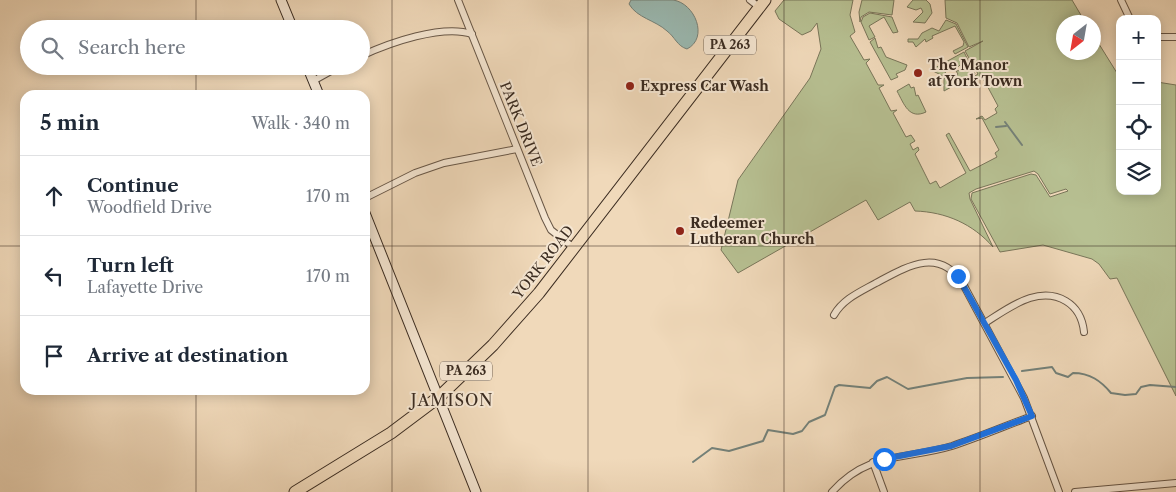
<!DOCTYPE html>
<html lang="en">
<head>
<meta charset="utf-8">
<style>
	body { margin:0; font-family:"Libre Caslon Text",serif; background:#f6f6f7; color:#1f2937 }
	.controls { position:absolute; right:15px; top:15px; display:grid; overflow:hidden; border-radius:10px; box-shadow:0 2px 12px #0003 }
	.controls button { width:45px; height:45px; display:grid; place-items:center; padding:0; border:0; border-bottom:1px solid #e0e1e3; background:#fff; color:#1f2937; font:25px sans-serif }
	.compass { position:absolute; left:1056px; top:15px; width:45px; height:45px; border-radius:50%; background:#fff; box-shadow:0 2px 12px #0003; rotate:211deg }
	.stop { position:absolute; width:15px; height:15px; margin:-11px; border:4px solid #1a73e8; border-radius:50%; background:#fff }
	.stop.end { background:#1a73e8; border-color:#fff; box-shadow:0 1px 5px #0008 }
	.list { margin:0; padding:0; list-style:none }
	h2 { display:flex; justify-content:space-between; align-items:center; height:65px; margin:0; padding:0 20px; font-size:21px }
	h2 small { font-size:16px; font-weight:400; color:#747a83 }
	.list li { display:grid; grid-template-columns:32px 1fr auto; gap:15px; align-items:center; box-sizing:border-box; height:80px; padding:0 20px; border-top:1px solid #e0e1e3 }
	.list b { display:block; font-size:19px; white-space:nowrap }
	.list p { margin:0; font-size:16px; white-space:nowrap; color:#747a83 }
	.list em { font-size:16px; font-style:normal; color:#747a83 }
	.icon { flex:none; width:28px; height:28px; fill:none; stroke:currentColor; stroke-width:2; stroke-linecap:round; stroke-linejoin:round }
	.map { position:relative; flex:none; width:1176px; height:492px; overflow:hidden }
	.search { position:absolute; background:#fff; box-shadow:0 2px 12px #0003; left:20px; top:20px; width:350px; height:55px; display:flex; align-items:center; gap:12px; box-sizing:border-box; padding:0 18px; border-radius:28px; color:#747a83; font-size:19px }
	.panel { position:absolute; background:#fff; box-shadow:0 2px 12px #0003; left:20px; top:90px; width:350px; height:305px; border-radius:15px }
	.map>svg:first-child { display:block }
	.green { fill:#b7c092; stroke:#79765a }
	.water { fill:#9abab3; stroke:#748179 }
	.lines { fill:none; stroke-linecap:round; stroke-linejoin:round }
	.stream { stroke:#748179; stroke-width:2 }
	.street-casing { stroke:#685747; stroke-width:8 }
	.secondary-casing { stroke:#3b2c21; stroke-width:11 }
	.highway-casing { stroke:#3b2c21; stroke-width:13 }
	.street { stroke:#f5e6d2; stroke-width:6 }
	.secondary { stroke:#f5e6d2; stroke-width:9 }
	.highway { stroke:#f0d9ba; stroke-width:11 }
	.route { stroke:#1a73e8; stroke-width:6 }
	.grid { fill:none; stroke:#3b2c21; stroke-width:1; stroke-opacity:0.55 }
	.poi-dot { fill:#8f2418; stroke:#f5e6d2; stroke-width:2 }
	.labels { text-anchor:middle; stroke-width:4; stroke-linejoin:round; paint-order:stroke }
	.shield { fill:#f5e6d2; stroke:#736456; stroke-width:1 }
	.shield-label { font-size:12px; font-weight:bold; fill:#3b2c21 }
	.poi-label { font-size:14px; font-weight:bold; fill:#3b2c21; stroke:#f5e6d2; text-anchor:start }
	.street-label { font-size:14px; fill:#3b2c21; stroke:#f5e6d2 }
	.quarter-label { font-size:16px; letter-spacing:1px; fill:#3b2c21; stroke:#f5e6d2 }
</style>
</head>
<body>
<div class="map">
<svg width="1176" height="492" viewBox="0 0 1176 492">
	<rect width="100%" height="100%" fill="#f0d9ba"/>
	<filter id="stains"><feTurbulence type="fractalNoise" baseFrequency=".004" numOctaves="4"/><feColorMatrix values="0 0 0 0 .2 0 0 0 0 .09 0 0 0 0 .02 0 0 0 .5 -.17"/></filter>
	<radialGradient id="worn" r=".72"><stop offset=".6" stop-color="#630" stop-opacity="0"/><stop offset="1" stop-color="#630" stop-opacity=".3"/></radialGradient>
	<g class="green">
		<path d="M784,0H853L850,15L855,32L850,36L864,60L870,59L866,63L878,85H884L879,88L891,111L897,110L893,113L906,137L911,135L915,141L910,144L913,150L918,147L919,150L915,154L930,184L936,181L940,188L966,173L946,135L949,133L970,171L997,157L995,153L999,150L982,118L976,119L982,116L985,120L997,113L995,109L998,106L984,80L981,78L971,83L969,80L978,74L965,51L983,41L969,47L957,23L946,18L945,0H1072L1085,22H1064V52H1094V36L1117,73L1120,74V191H1157V82L1176,85V396L1117,278L1110,279L1099,264L1092,259L1043,245L1000,252L971,199L972,193L1031,174L1036,175L1050,197L1068,191L1066,189L1050,194L1038,174L1034,171L976,189L969,193L970,199L993,247C973,224 946,212 915,211L910,202L878,220L866,200L738,273L721,250L738,180L810,78L821,49L817,23L811,31L802,35L779,19L775,11Z"/>
		<path d="M862,0H894L892,15L869,12L861,17L860,22L859,12Z"/>
		<path d="M913,0H926L930,4L932,13L925,23L913,22L923,12L921,8L916,10L907,7Z"/>
		<path d="M870,13L892,17L898,32L893,33L884,17L869,26L875,37L869,40L861,22L863,17Z"/>
		<path d="M946,20L956,24L968,47L955,54L953,51L963,46L964,42L955,26L932,36L933,38L926,42L925,39L916,47L913,42H908V39H918L922,33L932,28L939,31Z"/>
		<path d="M875,38L878,48L881,47L886,57L907,65L905,70L896,74L898,77L891,80L870,42Z"/>
		<path d="M964,52L975,74L944,91V78L953,80L958,74L956,71L964,70L965,66L961,64L955,70L954,67H949L943,76L931,70Z"/>
		<path d="M909,84L911,88L914,87L916,96L918,95L926,112C909,120 904,104 897,91Z"/>
	</g>
	<path class="water" d="M631,0C644,0 660,0 673,0C695,3 709,38 687,49C677,46 675,37 667,31C655,20 637,18 629,4Z"/>
	<g class="lines">
		<g class="stream">
			<path d="M1005,122L1022,145"/>
			<path d="M996,127L1006,126"/>
			<path d="M1022,371L1052,367L1056,373L1068,377L1073,373C1090,373 1101,381 1111,393L1125,395L1136,394L1141,387L1150,385L1176,387"/>
			<path d="M693,462L712,448L729,451L763,441L768,430L793,434L802,431L809,422L825,415L835,387L839,385L870,388L877,381L887,377L908,389L967,378L1003,377"/>
		</g>
		<g class="street-casing">
			<g id="street">
				<path d="M458,0L545,218L551,230L574,248"/>
				<path d="M750,0L759,7"/>
				<path d="M1121,0L1130,19"/>
				<path d="M1157,37H1176"/>
				<path d="M361,56C389,43 442,24 472,34"/>
				<path d="M313,81L340,66"/>
				<path d="M365,198L415,173L444,163L517,149"/>
				<path d="M834,315C843,299 860,292 876,283C906,267 939,246 963,284L1024,398L1059,492"/>
				<path d="M985,323C999,314 1014,303 1030,298C1057,290 1081,303 1084,332"/>
				<path d="M873,462L884,492"/>
				<path d="M832,492C868,451 906,460 952,446C979,437 1005,426 1032,416"/>
				<path d="M1075,492L1176,483"/>
			</g>
		</g>
		<g class="secondary-casing">
			<g id="secondary">
				<path d="M281,0L293,29"/>
				<path d="M307,66L319,95"/>
				<path d="M365,213L476,492"/>
			</g>
		</g>
		<g class="highway-casing">
			<path id="highway" d="M295,492L391,433L439,397L493,345L539,293L765,0"/>
		</g>
		<use href="#street" class="street"/>
		<use href="#secondary" class="secondary"/>
		<use href="#highway" class="highway"/>
	</g>
	<g class="lines">
		<path class="route" d="M884,459L951,446L1032,416L1016,380L958,276"/>
	</g>
	<path class="grid" d="M196,0V29M392,0V492M588,0V492M784,0V492M980,0V492M196,66V95M0,246H25M365,246H1176M196,390V492"/>
	<g class="poi-dot">
		<circle cx="918" cy="73" r="5"/>
		<circle cx="630" cy="86" r="5"/>
		<circle cx="680" cy="231" r="5"/>
	</g>
	<g class="labels">
		<g class="shield">
			<rect x="704" y="35.5" width="52" height="19" rx="4"/>
			<rect x="440" y="361.5" width="52" height="19" rx="4"/>
		</g>
		<g class="shield-label">
			<text x="730" y="49">PA 263</text>
			<text x="466" y="375">PA 263</text>
		</g>
		<g class="poi-label">
			<text x="928" y="70">The Manor<tspan x="928" dy="16">at York Town</tspan></text>
			<text x="640" y="91">Express Car Wash</text>
			<text x="690" y="228">Redeemer<tspan x="690" dy="16">Lutheran Church</tspan></text>
		</g>
		<g class="street-label">
			<text transform="translate(521 124) rotate(68)" y="5">PARK DRIVE</text>
			<text transform="translate(543 262) rotate(-52)" y="5">YORK ROAD</text>
		</g>
		<g class="quarter-label">
			<text x="452" y="406">JAMISON</text>
		</g>
	</g>
	<rect width="100%" height="100%" filter="url(#stains)"/>
	<rect width="100%" height="100%" fill="url(#worn)"/>
</svg>
<div class="controls">
<button>+</button>
<button>−</button>
<button><svg class="icon" aria-label="locate" viewBox="0 0 24 24"><circle cx="12" cy="12" r="6"/><path d="M12 2v4M12 18v4M2 12h4M18 12h4"/></svg></button>
<button><svg class="icon" aria-label="layers" viewBox="0 0 24 24"><path d="M12 4l9 5-9 5-9-5zM3 14l9 5 9-5"/></svg></button>
</div>
<svg class="compass" viewBox="-18 -18 36 36"><path d="M0-13l5 13h-10z" fill="#e53935"/><path d="M0 13l5-13h-10z" fill="#747a83"/></svg>
<div class="stop" style="left:884px;top:459px"></div>
<div class="stop end" style="left:958px;top:276px"></div>
<div class="search"><svg class="icon" aria-label="search" viewBox="0 0 24 24"><circle cx="10" cy="10" r="6"/><path d="M15 15l6 6"/></svg>Search here</div>
<section class="panel">
<h2>5 min<small>Walk · 340 m</small></h2>
<ul class="list">
<li><svg class="icon" aria-label="ahead" viewBox="0 0 24 24"><path d="M12 20V5M6 11l6-6 6 6"/></svg><div><b>Continue</b><p>Woodfield Drive</p></div><em>170 m</em></li>
<li><svg class="icon" aria-label="left" viewBox="0 0 24 24"><path d="M17 20v-9H6M10 6l-5 5 5 5"/></svg><div><b>Turn left</b><p>Lafayette Drive</p></div><em>170 m</em></li>
<li><svg class="icon" aria-label="arrive" viewBox="0 0 24 24"><path d="M6 21V4h12l-3 4 3 4H6"/></svg><div><b>Arrive at destination</b></div></li>
</ul>
</section>
</div>
</body>
</html>
